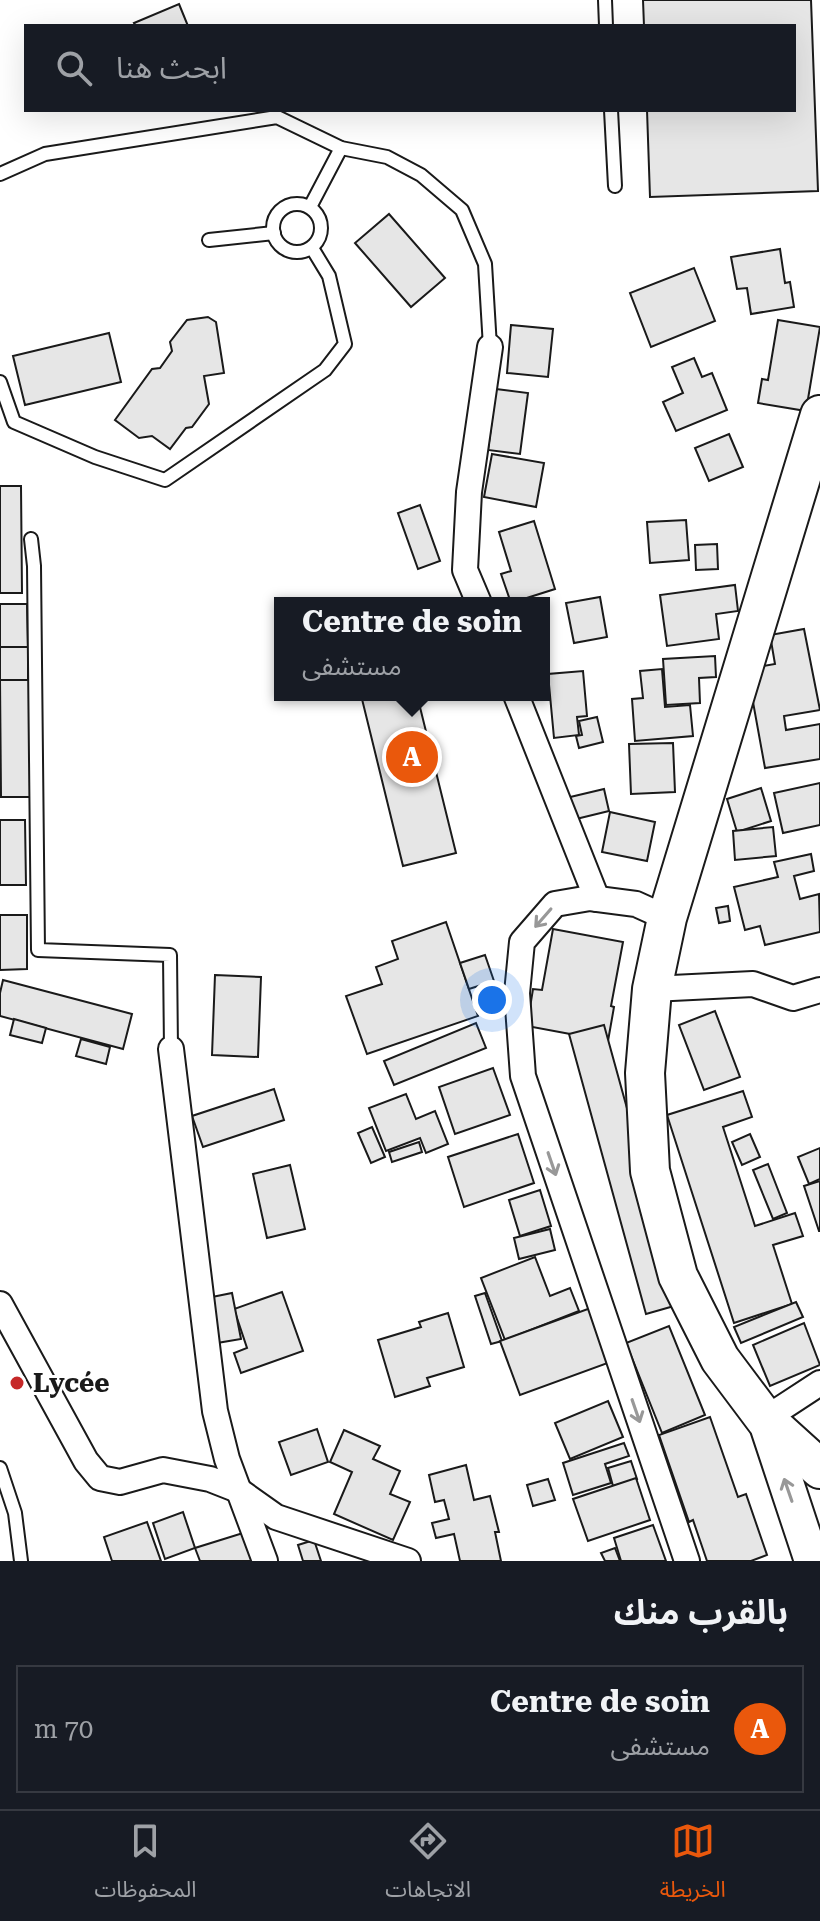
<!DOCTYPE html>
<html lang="ar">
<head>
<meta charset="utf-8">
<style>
	body { margin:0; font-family:"Roboto Serif","Noto Sans Arabic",serif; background:#20242c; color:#f1f3f6; direction:rtl }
	.you { position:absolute; left:492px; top:1000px; width:28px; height:28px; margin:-20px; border:6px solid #fff; border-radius:50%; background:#1a73e8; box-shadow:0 0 0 12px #1a73e833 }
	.badge { display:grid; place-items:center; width:52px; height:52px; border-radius:50%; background:#ea580c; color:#fff; font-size:26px; font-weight:700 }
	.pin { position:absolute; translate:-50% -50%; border:4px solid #fff; box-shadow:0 2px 8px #0006 }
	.popup { position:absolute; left:274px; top:597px; width:276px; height:104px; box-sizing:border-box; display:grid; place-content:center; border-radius:0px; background:#171b24; filter:drop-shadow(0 2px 6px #0005); font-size:26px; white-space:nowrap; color:#9ea1a6 }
	.popup b { font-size:30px; color:#f1f3f6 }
	.popup::after { content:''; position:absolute; left:50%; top:100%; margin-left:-16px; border:16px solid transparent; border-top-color:#171b24 }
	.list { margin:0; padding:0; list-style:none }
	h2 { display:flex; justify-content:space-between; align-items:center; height:104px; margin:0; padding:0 32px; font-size:34px }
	h2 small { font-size:26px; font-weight:400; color:#9ea1a6 }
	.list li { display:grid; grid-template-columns:52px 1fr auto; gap:24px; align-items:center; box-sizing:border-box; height:128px; margin:0 16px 16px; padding:0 16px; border:2px solid #363941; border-radius:0px }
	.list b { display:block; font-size:30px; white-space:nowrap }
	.list p { margin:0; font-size:26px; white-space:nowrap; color:#9ea1a6 }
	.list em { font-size:26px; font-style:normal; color:#9ea1a6 }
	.icon { flex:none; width:44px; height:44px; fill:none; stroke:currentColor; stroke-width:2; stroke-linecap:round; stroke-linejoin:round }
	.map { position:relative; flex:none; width:820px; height:1561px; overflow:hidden; direction:ltr }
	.search { position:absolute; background:#171b24; box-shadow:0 8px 32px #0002; left:24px; right:24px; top:24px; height:88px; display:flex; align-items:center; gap:20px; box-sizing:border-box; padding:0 28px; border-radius:0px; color:#9ea1a6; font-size:30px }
	.sheet { height:248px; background:#171b24 }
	nav { display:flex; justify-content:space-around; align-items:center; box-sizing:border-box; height:112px; border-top:2px solid #363941; background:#171b24; font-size:22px; color:#9ea1a6 }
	nav a { display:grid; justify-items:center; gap:4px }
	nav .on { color:#ea580c }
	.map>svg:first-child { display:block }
	.building { fill:#e6e6e6; stroke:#1a1a1a; stroke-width:2 }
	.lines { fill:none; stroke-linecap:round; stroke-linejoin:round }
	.lane-casing { stroke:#1a1a1a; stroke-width:16 }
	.street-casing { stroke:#1a1a1a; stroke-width:28 }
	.secondary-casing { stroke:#1a1a1a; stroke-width:38 }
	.primary-casing { stroke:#1a1a1a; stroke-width:42 }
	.lane { stroke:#fff; stroke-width:12 }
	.street { stroke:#fff; stroke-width:24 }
	.secondary { stroke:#fff; stroke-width:34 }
	.primary { stroke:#fff; stroke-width:38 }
	.oneway { stroke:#989898 }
	.poi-dot { fill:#c62828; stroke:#fff; stroke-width:3 }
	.labels { text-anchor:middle; stroke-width:6; stroke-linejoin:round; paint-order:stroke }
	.poi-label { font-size:26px; font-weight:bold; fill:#1a1a1a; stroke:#fff; text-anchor:start }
</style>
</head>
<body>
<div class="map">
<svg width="820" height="1561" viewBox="0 0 820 1561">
	<rect width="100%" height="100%" fill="#fff"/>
	<g class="building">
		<path d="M643,0H811L818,191L650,197L647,110H794V26H644Z"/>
		<path d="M179,4L188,26H136L134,23Z"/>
		<path d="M389,214L445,278L411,307L355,243Z"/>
		<path d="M780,249L785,283L790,282L794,307L751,314L747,288L737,289L731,257Z"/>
		<path d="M694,268L715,321L651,347L630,293Z"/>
		<path d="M208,317L216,322L224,373L204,376L209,404L192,427L186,428L170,449L152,436L139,438L115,420L152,369L160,368L172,351L170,342L187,320Z"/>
		<path d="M778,320L820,327L806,411L758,403L762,379L768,380Z"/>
		<path d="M511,325L553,329L548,377L507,373Z"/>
		<path d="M109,333L121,382L25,405L13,356Z"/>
		<path d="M694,358L702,377L712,373L727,410L676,431L663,402L683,393L672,367Z"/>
		<path d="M496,389L528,393L520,454L488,450Z"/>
		<path d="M729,434L743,467L709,481L695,448Z"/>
		<path d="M492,454L544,463L536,507L484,497Z"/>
		<path d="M0,486H21L22,593H0Z"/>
		<path d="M420,505L440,561L418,569L398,513Z"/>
		<path d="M686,520L689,560L650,563L647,522Z"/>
		<path d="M534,521L555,589L511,603L501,574L511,571L499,532Z"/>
		<path d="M717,544L718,569L696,570L695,545Z"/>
		<path d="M735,585L738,611L716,614L719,639L667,646L660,595Z"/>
		<path d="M600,597L607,637L574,643L566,603Z"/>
		<path d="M0,604H27L28,647H0Z"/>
		<path d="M804,629L820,710L784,716L786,730L820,724V759L765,768L747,669L775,664L770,635Z"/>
		<rect x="0" y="647" width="28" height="33"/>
		<path d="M715,656L716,677L699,678L700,703L666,705L663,659Z"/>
		<path d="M662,669L665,707L690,705L693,736L635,741L632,699L643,698L640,671Z"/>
		<path d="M583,671L587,716L577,717L579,735L554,738L548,674Z"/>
		<path d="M0,680H31V797H1Z"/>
		<path d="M361,695H417L456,853L403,866Z"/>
		<path d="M597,717L603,742L579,748L576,736L582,735L579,721Z"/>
		<path d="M673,743L675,792L631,794L629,744Z"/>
		<path d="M820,783V825L783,833L774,793Z"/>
		<path d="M761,788L771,821L737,832L727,799Z"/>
		<path d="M604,789L609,811L572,820L566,798Z"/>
		<path d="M610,812L655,822L647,861L602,852Z"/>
		<path d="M0,820H25L26,885H0Z"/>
		<path d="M773,827L776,856L735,860L733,831Z"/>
		<path d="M811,854L814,871L794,876L800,899L819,894L820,932L765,945L760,926L745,930L734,887L778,877L774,862Z"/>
		<path d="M728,906L730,921L719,923L716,908Z"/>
		<path d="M0,915H27V969L0,970Z"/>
		<path d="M446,922L478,1016L367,1054L346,996L382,984L376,967L398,959L392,941Z"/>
		<path d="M553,929L623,942L611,1006L614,1007L608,1041L527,1026L533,989L542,990Z"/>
		<path d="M485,955L494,981L469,989L460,963Z"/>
		<path d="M215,975L261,977L258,1057L212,1055Z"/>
		<path d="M3,980L132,1014L123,1049L0,1016V993Z"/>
		<path d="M715,1011L740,1077L704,1090L679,1025Z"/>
		<path d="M14,1019L46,1028L42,1043L10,1035Z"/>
		<path d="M476,1023L486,1048L394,1085L384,1061Z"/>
		<path d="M604,1025L681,1304L646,1314L569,1034Z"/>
		<path d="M81,1039L110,1047L106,1064L76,1056Z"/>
		<path d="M493,1068L510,1115L455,1134L439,1087Z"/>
		<path d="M274,1089L284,1120L203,1147L192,1116Z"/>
		<path d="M743,1091L752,1117L723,1127L755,1226L795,1213L803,1236L773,1245L792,1304L734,1323L667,1115Z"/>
		<path d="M406,1094L416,1119L435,1111L448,1144L426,1153L420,1138L386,1151L369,1108Z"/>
		<path d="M372,1127L385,1157L371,1163L358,1133Z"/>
		<path d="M518,1134L534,1183L464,1207L448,1157Z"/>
		<path d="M750,1134L760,1157L742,1165L732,1142Z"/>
		<path d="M419,1142L422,1152L392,1162L389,1152Z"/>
		<path d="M820,1148V1179L809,1184L798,1157Z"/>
		<path d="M768,1164L787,1213L773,1219L753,1170Z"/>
		<path d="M290,1165L305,1229L267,1238L253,1174Z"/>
		<path d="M820,1181V1231H819L804,1186Z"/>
		<path d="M540,1190L551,1226L520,1236L509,1200Z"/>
		<path d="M550,1229L555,1250L519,1259L514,1238Z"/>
		<path d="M535,1257L550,1296L570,1288L579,1311L505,1340L481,1278Z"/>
		<path d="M282,1292L303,1351L241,1373L234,1353L247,1348L234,1309Z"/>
		<path d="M232,1293L241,1339L211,1344L202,1299Z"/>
		<path d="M485,1293L502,1341L491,1344L475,1296Z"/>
		<path d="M796,1302L803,1317L741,1343L734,1327Z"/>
		<path d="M596,1306L616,1360L520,1395L500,1341Z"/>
		<path d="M448,1313L464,1367L427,1378L430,1386L395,1397L378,1340L421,1327L419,1322Z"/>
		<path d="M804,1323L820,1365L770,1386L753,1345Z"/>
		<path d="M669,1326L705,1415L662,1433L626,1343Z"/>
		<path d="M608,1401L623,1437L570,1459L555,1423Z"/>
		<path d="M710,1417L738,1497L746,1494L767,1555L751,1561H707L693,1520L689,1522L659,1435Z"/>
		<path d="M317,1429L328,1462L291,1475L279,1442Z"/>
		<path d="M344,1430L380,1446L373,1459L400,1471L390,1494L410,1502L393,1540L334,1514L352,1472L330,1462Z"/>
		<path d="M624,1443L629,1456L605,1464L611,1483L573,1495L563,1463Z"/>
		<path d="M631,1461L637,1479L613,1486L608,1468Z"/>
		<path d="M466,1465L474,1500L490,1496L499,1532H495L501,1561H460L454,1534L436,1538L432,1523L449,1519L444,1500L435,1502L429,1475Z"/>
		<path d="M636,1478L650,1520L588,1541L573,1499Z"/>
		<path d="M548,1479L555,1500L533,1506L527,1485Z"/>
		<path d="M183,1512L195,1548L165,1559L153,1523Z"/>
		<path d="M147,1522L161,1561H112L104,1537Z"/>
		<path d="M653,1525L666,1561H621L614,1538Z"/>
		<path d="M243,1533L252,1561H200L195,1548Z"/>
		<path d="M314,1540L321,1561H303L298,1545Z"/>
		<path d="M615,1548L620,1561H605L601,1553Z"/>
	</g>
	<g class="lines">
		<g class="lane-casing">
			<g id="lane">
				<path d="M605,0L606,26"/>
				<path d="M611,110L615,186"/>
				<path d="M0,174L45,154L277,117L341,148L387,157L421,175L462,210L485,264L490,347"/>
				<circle cx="297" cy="228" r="24"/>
				<path d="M310,207L341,148"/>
				<path d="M209,240L274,233"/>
				<path d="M0,382L14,422L95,457L165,480L325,370L345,344L329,276L312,248"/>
				<path d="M31,539L34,566L38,950L170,955L171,1049"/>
				<path d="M0,1468L15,1513L21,1561"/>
			</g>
		</g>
		<g class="street-casing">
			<g id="street">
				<path d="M479,603L465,570L469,492L490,347"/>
				<path d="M516,695L597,899"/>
				<path d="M667,918L636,904L590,898L555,904L522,942L517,993L523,1076L687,1561"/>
				<path d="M652,989L753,984L793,998L820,990"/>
				<path d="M171,1049L215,1411L227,1459L265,1561"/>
				<path d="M0,1304L86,1461L100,1478L120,1482L163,1470L210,1479L238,1490L276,1517L408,1561"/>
				<path d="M765,1419L820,1383"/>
			</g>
		</g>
		<g class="secondary-casing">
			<path id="secondary" d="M765,1419L812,1561"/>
		</g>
		<g class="primary-casing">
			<path id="primary" d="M820,415L667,918L652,989L645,1073L650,1171L678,1276L720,1359L765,1419L820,1469"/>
		</g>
		<use href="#lane" class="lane"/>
		<use href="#street" class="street"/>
		<use href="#secondary" class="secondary"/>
		<use href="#primary" class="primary"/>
	</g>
	<defs><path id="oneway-shaft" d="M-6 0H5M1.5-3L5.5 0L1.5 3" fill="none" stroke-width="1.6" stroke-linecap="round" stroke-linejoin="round" transform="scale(2)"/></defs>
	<g class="oneway">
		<use href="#oneway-shaft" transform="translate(543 918) rotate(131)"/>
		<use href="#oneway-shaft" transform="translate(552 1164) rotate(71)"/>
		<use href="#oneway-shaft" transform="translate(636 1411) rotate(71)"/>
		<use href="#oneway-shaft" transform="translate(788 1490) rotate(-109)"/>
	</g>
	<circle class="poi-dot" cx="17" cy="1383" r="8"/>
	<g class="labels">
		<g class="poi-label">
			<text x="33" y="1392">Lycée</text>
		</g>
	</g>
</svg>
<div class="you"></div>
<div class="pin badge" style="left:412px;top:757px">A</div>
<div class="popup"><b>Centre de soin</b>مستشفى</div>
<div class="search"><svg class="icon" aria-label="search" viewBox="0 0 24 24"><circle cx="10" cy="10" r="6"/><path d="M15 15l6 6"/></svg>ابحث هنا</div>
</div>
<section class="sheet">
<h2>بالقرب منك<small></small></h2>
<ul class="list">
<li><span class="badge">A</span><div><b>Centre de soin</b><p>مستشفى</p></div><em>70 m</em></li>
</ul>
</section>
<nav>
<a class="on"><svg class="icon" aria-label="map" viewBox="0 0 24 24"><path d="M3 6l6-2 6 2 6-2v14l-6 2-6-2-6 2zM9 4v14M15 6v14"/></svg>الخريطة</a>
<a><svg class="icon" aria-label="directions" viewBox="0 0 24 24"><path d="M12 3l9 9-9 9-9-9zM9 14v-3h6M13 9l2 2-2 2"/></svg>الاتجاهات</a>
<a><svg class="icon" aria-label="saved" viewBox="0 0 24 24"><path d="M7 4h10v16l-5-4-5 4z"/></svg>المحفوظات</a>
</nav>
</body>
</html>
